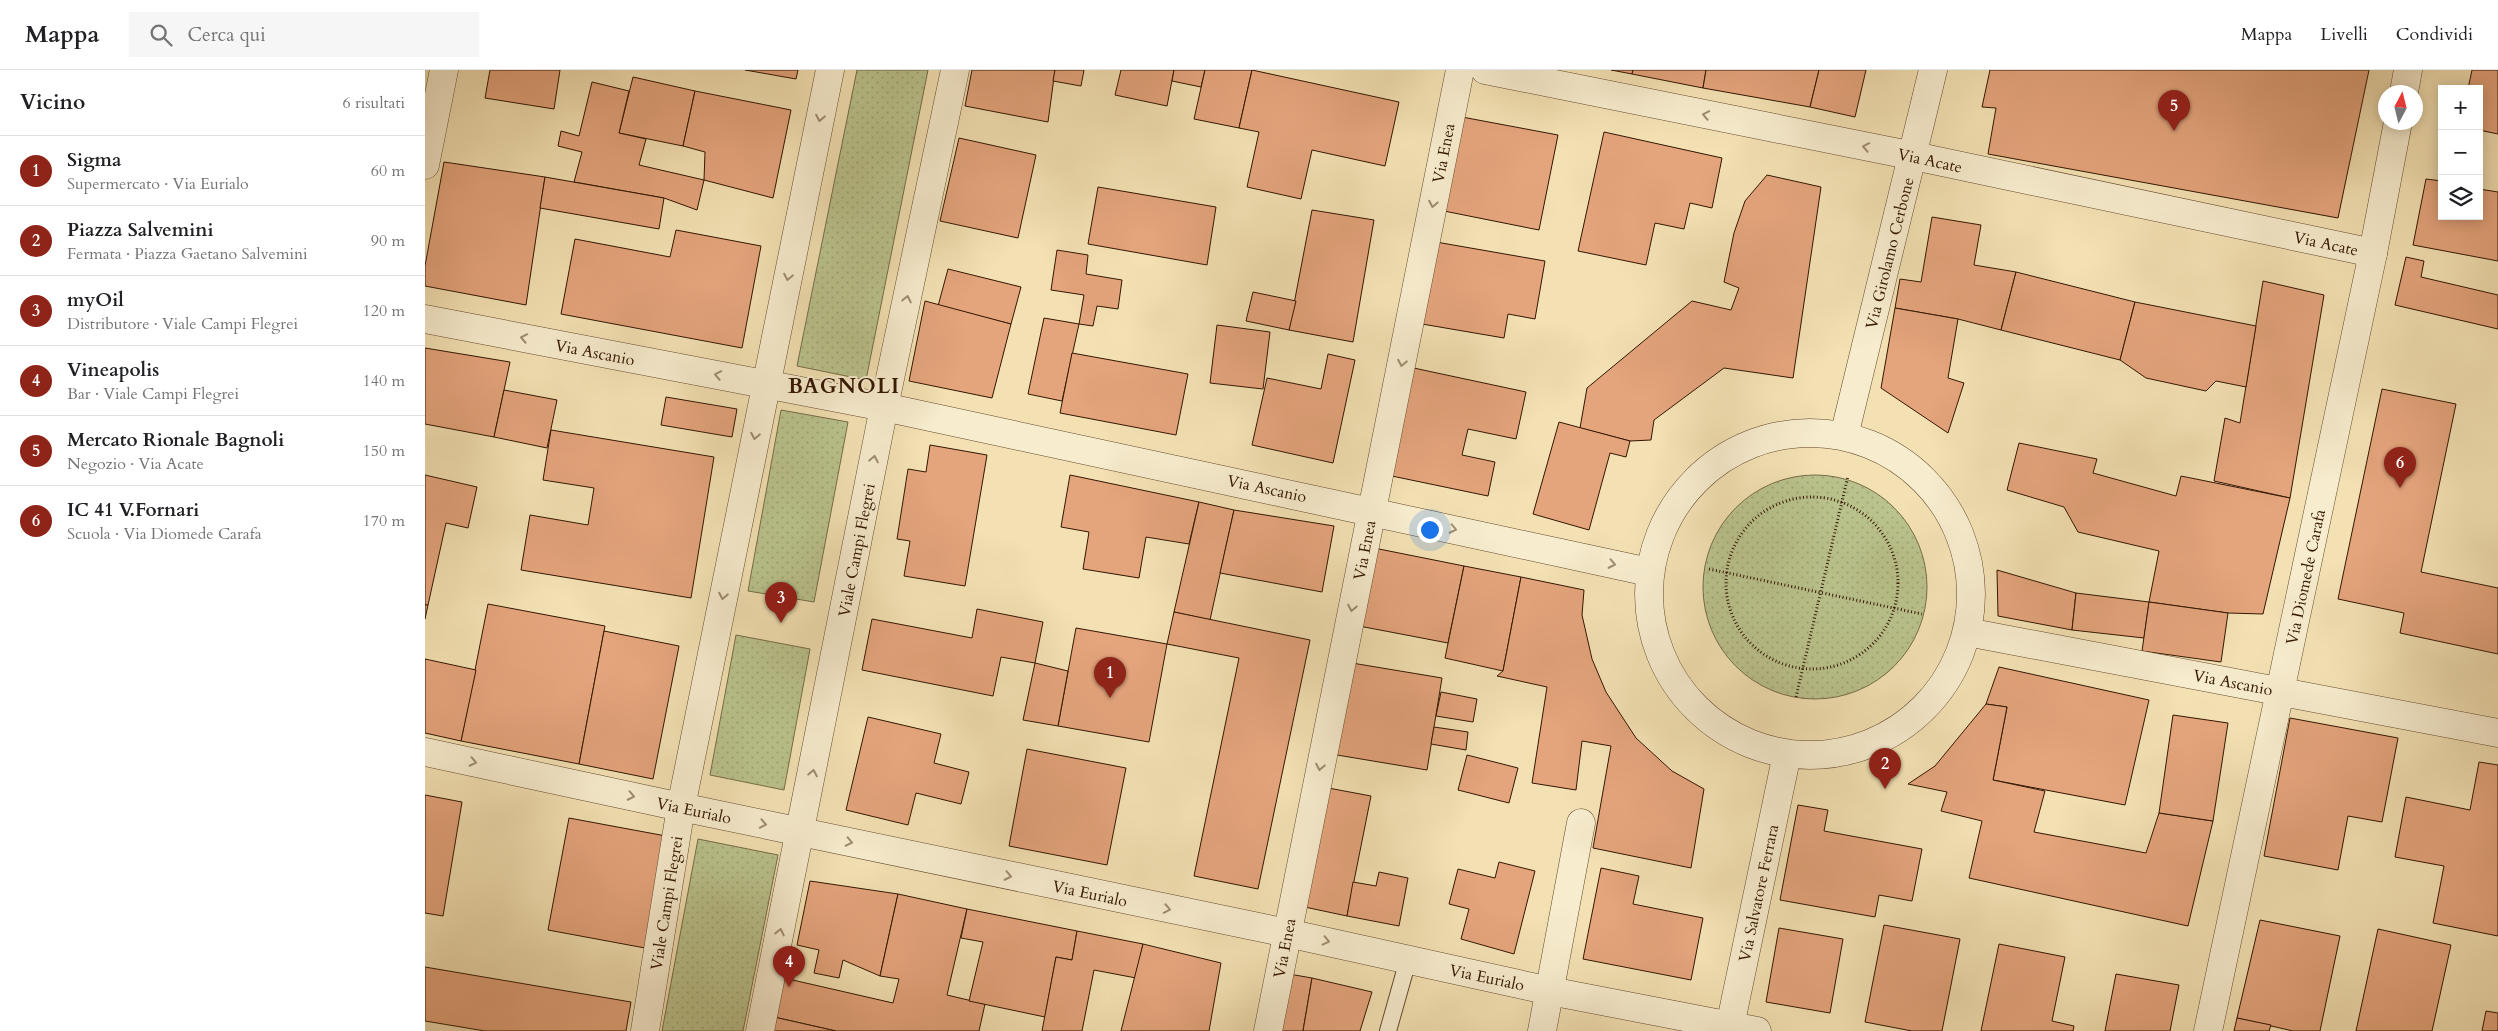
<!DOCTYPE html>
<html lang="it">
<head>
<meta charset="utf-8">
<style>
	body { margin:0; font-family:Cardo,serif; background:#f6f6f6; color:#202124 }
	.controls { position:absolute; right:15px; top:15px; display:grid; overflow:hidden; border-radius:0px; box-shadow:0 2px 12px #0003 }
	.controls button { width:45px; height:45px; display:grid; place-items:center; padding:0; border:0; border-bottom:1px solid #e0e0e0; background:#fff; color:#202124; font:25px sans-serif }
	.compass { position:absolute; left:1953px; top:15px; width:45px; height:45px; border-radius:50%; background:#fff; box-shadow:0 2px 12px #0003; rotate:7deg }
	.you { position:absolute; left:1004px; top:459px; width:18px; height:18px; margin:-12px; border:4px solid #fff; border-radius:50%; background:#1a73e8; box-shadow:0 0 0 8px #1a73e833 }
	.badge { display:grid; place-items:center; width:32px; height:32px; border-radius:50%; background:#8f2418; color:#fff; font-size:16px; font-weight:700 }
	.pin { position:absolute; translate:-50% -41px; filter:drop-shadow(0 1px 2px #0008) }
	.pin::after { content:''; position:absolute; top:26px; width:18px; height:15px; background:inherit; clip-path:polygon(0 0,100% 0,50% 100%) }
	.list { margin:0; padding:0; list-style:none }
	h2 { display:flex; justify-content:space-between; align-items:center; height:65px; margin:0; padding:0 20px; font-size:21px }
	h2 small { font-size:16px; font-weight:400; color:#757577 }
	.list li { display:grid; grid-template-columns:32px 1fr auto; gap:15px; align-items:center; box-sizing:border-box; height:70px; padding:0 20px; border-top:1px solid #e0e0e0 }
	.list b { display:block; font-size:19px; white-space:nowrap }
	.list p { margin:0; font-size:16px; white-space:nowrap; color:#757577 }
	.list em { font-size:16px; font-style:normal; color:#757577 }
	.icon { flex:none; width:28px; height:28px; fill:none; stroke:currentColor; stroke-width:2; stroke-linecap:round; stroke-linejoin:round }
	.map { position:relative; flex:none; width:2073px; height:961px; overflow:hidden }
	header { display:flex; align-items:center; gap:30px; box-sizing:border-box; height:70px; padding:0 25px; background:#fff; border-bottom:1px solid #e0e0e0 }
	header strong { font-size:24px }
	nav { display:flex; gap:28px; margin-inline-start:auto; font-size:18px }
	.search { width:350px; height:45px; background:#f6f6f6; display:flex; align-items:center; gap:12px; box-sizing:border-box; padding:0 18px; border-radius:0px; color:#757577; font-size:19px }
	main { display:flex }
	aside { flex:1; background:#fff }
	.map>svg:first-child { display:block }
	.grass { fill:url(#grass-dots); stroke:#766c46 }
	.building { fill:#e4a47c; stroke:#331600 }
	.lines { fill:none; stroke-linecap:round; stroke-linejoin:round }
	.service-casing { stroke:#63492d; stroke-width:18 }
	.minor-casing { stroke:#63492d; stroke-width:29 }
	.path { stroke:#331600; stroke-width:3; stroke-dasharray:1 2.5; stroke-linecap:butt }
	.service { stroke:#f7ecce; stroke-width:16 }
	.minor { stroke:#f7ecce; stroke-width:28 }
	.oneway { stroke:#9f8c71 }
	.labels { text-anchor:middle; stroke-width:4; stroke-linejoin:round; paint-order:stroke }
	.street-label { font-size:16px; fill:#331600; stroke:#f7ecce }
	.district-label { font-size:21px; font-weight:bold; letter-spacing:1px; fill:#331600; stroke:#f7ecce }
</style>
</head>
<body>
<header>
<strong>Mappa</strong>
<div class="search"><svg class="icon" aria-label="search" viewBox="0 0 24 24"><circle cx="10" cy="10" r="6"/><path d="M15 15l6 6"/></svg>Cerca qui</div>
<nav><a>Mappa</a><a>Livelli</a><a>Condividi</a></nav>
</header>
<main>
<aside>
<h2>Vicino<small>6 risultati</small></h2>
<ul class="list">
<li><span class="badge">1</span><div><b>Sigma</b><p>Supermercato · Via Eurialo</p></div><em>60 m</em></li>
<li><span class="badge">2</span><div><b>Piazza Salvemini</b><p>Fermata · Piazza Gaetano Salvemini</p></div><em>90 m</em></li>
<li><span class="badge">3</span><div><b>myOil</b><p>Distributore · Viale Campi Flegrei</p></div><em>120 m</em></li>
<li><span class="badge">4</span><div><b>Vineapolis</b><p>Bar · Viale Campi Flegrei</p></div><em>140 m</em></li>
<li><span class="badge">5</span><div><b>Mercato Rionale Bagnoli</b><p>Negozio · Via Acate</p></div><em>150 m</em></li>
<li><span class="badge">6</span><div><b>IC 41 V.Fornari</b><p>Scuola · Via Diomede Carafa</p></div><em>170 m</em></li>
</ul>
</aside>
<div class="map">
<svg width="2073" height="961" viewBox="0 0 2073 961">
	<defs>
		<pattern id="grass-dots" width="8" height="8" patternUnits="userSpaceOnUse" patternTransform="scale(1.25)"><rect width="8" height="8" fill="#bac38d"/><path d="M2 2h.1M6 6h.1" fill="none" stroke="#a0a778" stroke-width="1.8" stroke-linecap="round"/></pattern>
	</defs>
	<rect width="100%" height="100%" fill="#f3e1b3"/>
	<filter id="stains"><feTurbulence type="fractalNoise" baseFrequency=".004" numOctaves="4"/><feColorMatrix values="0 0 0 0 .2 0 0 0 0 .09 0 0 0 0 .02 0 0 0 .5 -.17"/></filter>
	<radialGradient id="worn" r=".72"><stop offset=".6" stop-color="#630" stop-opacity="0"/><stop offset="1" stop-color="#630" stop-opacity=".3"/></radialGradient>
	<g class="grass">
		<path d="M432,0H503L441,310L372,296Z"/>
		<path d="M356,340L423,352L389,532L323,521Z"/>
		<circle cx="1390" cy="517" r="112"/>
		<path d="M311,565L385,579L359,720L285,705Z"/>
		<path d="M273,769L353,785L318,961H237Z"/>
	</g>
	<g class="building">
		<path d="M65,0H135L129,39L60,28Z"/>
		<path d="M320,0H373L371,9Z"/>
		<path d="M547,0H630L623,52L540,36Z"/>
		<path d="M630,0H659L656,16L628,11Z"/>
		<path d="M696,0H749L742,36L690,25Z"/>
		<path d="M749,0H780L776,17L747,11Z"/>
		<path d="M780,0H827L814,58L769,49Z"/>
		<path d="M827,0L974,32L960,96L887,80L876,129L822,117L834,62L814,58Z"/>
		<path d="M1186,0H1208L1207,4Z"/>
		<path d="M1208,0H1281L1278,18L1207,4Z"/>
		<path d="M1281,0H1394L1385,37L1278,18Z"/>
		<path d="M1394,0H1441L1430,47L1385,37Z"/>
		<path d="M1565,0H1944L1913,148L1563,84L1571,38L1557,37Z"/>
		<path d="M2047,0H2073V64L2054,60V19H2043Z"/>
		<path d="M208,7L270,21L258,76L194,63Z"/>
		<path d="M167,12L204,21L194,63L221,69L214,95L279,110L272,140L239,128L149,112L157,82L133,76L136,61L154,66Z"/>
		<path d="M270,21L366,40L348,128L279,110L280,82L258,76Z"/>
		<path d="M1037,47L1133,65L1114,160L1019,141Z"/>
		<path d="M1179,62L1297,88L1287,138L1265,133L1259,159L1230,153L1221,195L1153,181Z"/>
		<path d="M534,68L611,85L593,168L515,151Z"/>
		<path d="M19,92L120,107L101,235L0,216V196Z"/>
		<path d="M1342,105L1396,117L1368,308L1299,298L1229,350L1226,370L1205,371L1155,358L1162,318L1267,231L1306,240L1314,218L1299,212L1309,163L1320,131Z"/>
		<path d="M120,107L239,128L234,159L115,138Z"/>
		<path d="M2001,109L2017,111V146H2054V119L2073,122V191L1988,175Z"/>
		<path d="M673,117L791,137L782,195L663,174Z"/>
		<path d="M887,140L949,150L928,272L864,260Z"/>
		<path d="M1507,147L1556,155L1549,195L1591,202L1576,260L1533,249L1470,238L1475,209L1496,212Z"/>
		<path d="M251,160L336,176L317,278L136,244L150,169L245,187Z"/>
		<path d="M1011,172L1120,191L1110,249L1083,244L1079,268L997,254Z"/>
		<path d="M632,180L663,185L661,204L697,210L693,239L672,236L668,256L654,254L659,225L626,220Z"/>
		<path d="M1981,187L1999,191L1996,207L2073,225V259L1970,235Z"/>
		<path d="M523,199L596,217L586,254L513,236Z"/>
		<path d="M1591,202L1710,232L1695,290L1576,260Z"/>
		<path d="M1838,211L1899,225L1865,428L1789,411L1800,348L1815,353Z"/>
		<path d="M828,222L871,231L864,260L821,251Z"/>
		<path d="M500,231L586,254L567,328L484,311Z"/>
		<path d="M1710,232L1831,256L1821,317L1791,311L1781,321L1721,308L1695,290Z"/>
		<path d="M1470,238L1533,249L1523,308L1539,313L1523,363L1456,318Z"/>
		<path d="M619,248L654,254L637,331L603,324Z"/>
		<path d="M792,255L845,262L838,319L785,313Z"/>
		<path d="M0,278L85,292L69,367L0,354Z"/>
		<path d="M647,283L763,304L751,365L635,343Z"/>
		<path d="M903,284L930,290L908,393L827,375L842,308L896,319Z"/>
		<path d="M984,297L1101,322L1091,369L1043,359L1037,385L1070,392L1063,426L962,405Z"/>
		<path d="M1957,319L2031,334L1996,502L2073,518V584L1975,563L1979,543L1913,529Z"/>
		<path d="M79,320L132,330L122,378L69,367Z"/>
		<path d="M241,327L312,339L307,367L236,355Z"/>
		<path d="M1134,352L1205,371L1201,387L1185,383L1164,460L1108,444Z"/>
		<path d="M126,360L289,387L266,528L96,500L105,445L163,455L169,418L118,410Z"/>
		<path d="M1594,373L1672,389L1668,403L1751,426L1756,406L1865,428L1838,544L1803,543L1724,532L1734,481L1653,462L1639,437L1582,420Z"/>
		<path d="M505,375L562,385L540,516L479,506L485,471L472,469L483,399L501,402Z"/>
		<path d="M0,405L52,417L43,458L21,453L3,535H0Z"/>
		<path d="M645,405L774,432L764,474L721,467L714,508L658,499L664,462L636,457Z"/>
		<path d="M774,432L809,440L785,550L749,542Z"/>
		<path d="M809,440L909,456L897,522L795,503Z"/>
		<path d="M949,478L1039,496L1023,573L934,556Z"/>
		<path d="M1039,496L1096,507L1078,601L1020,588Z"/>
		<path d="M1572,500L1651,523L1647,560L1573,546Z"/>
		<path d="M1096,507L1159,520L1157,545L1167,589L1181,622L1211,668L1247,701L1279,719L1266,798L1168,778L1186,676L1157,671L1151,720L1107,713L1122,617L1072,606L1078,601Z"/>
		<path d="M1651,523L1724,532L1719,568L1647,560Z"/>
		<path d="M1724,532L1803,543L1796,592L1717,581Z"/>
		<path d="M63,534L180,556L154,694L36,671Z"/>
		<path d="M0,535H3L0,549Z"/>
		<path d="M552,539L618,552L610,593L576,587L568,626L437,600L447,549L547,568Z"/>
		<path d="M749,542L885,570L833,819L769,806L814,588L742,574Z"/>
		<path d="M651,558L742,574L724,672L633,656Z"/>
		<path d="M179,561L254,576L228,709L154,694Z"/>
		<path d="M0,589L51,600L36,671L0,663Z"/>
		<path d="M610,593L643,601L633,656L598,650Z"/>
		<path d="M927,593L1017,608L1002,700L912,685Z"/>
		<path d="M1574,597L1724,630L1700,735L1568,710L1582,637L1561,634Z"/>
		<path d="M1016,622L1052,629L1048,652L1011,646Z"/>
		<path d="M1561,634L1582,637L1568,710L1620,721L1609,762L1721,783L1734,743L1788,751L1763,856L1544,808L1557,751L1516,741L1522,722L1483,714L1510,696Z"/>
		<path d="M1748,645L1803,653L1788,751L1734,743Z"/>
		<path d="M443,647L516,664L509,693L544,702L536,734L491,723L483,755L421,740Z"/>
		<path d="M1865,648L1973,668L1957,752L1923,746L1913,800L1839,786Z"/>
		<path d="M1009,657L1043,662L1041,680L1006,674Z"/>
		<path d="M602,679L701,698L682,795L584,776Z"/>
		<path d="M1042,685L1093,698L1084,733L1033,720Z"/>
		<path d="M2054,692L2073,695V866L2008,853L2019,796L1970,787L1981,727L2045,740Z"/>
		<path d="M898,717L946,726L922,846L875,836Z"/>
		<path d="M0,725L37,732L18,846L0,843Z"/>
		<path d="M1373,735L1403,740L1399,761L1497,779L1487,831L1454,825L1450,847L1355,830Z"/>
		<path d="M144,748L241,766L220,878L123,860Z"/>
		<path d="M1074,792L1110,801L1089,884L1036,869L1044,839L1024,834L1033,799L1070,808Z"/>
		<path d="M1176,798L1214,806L1208,834L1278,848L1266,910L1158,889Z"/>
		<path d="M954,802L983,808L974,856L922,846L928,812L951,816Z"/>
		<path d="M385,811L473,824L455,906L418,890L414,908L389,903L394,880L372,875Z"/>
		<path d="M473,824L542,839L522,925L560,934L554,961H411L349,947L359,908L468,933L474,909L455,906Z"/>
		<path d="M542,839L652,861L647,890L631,887L620,947L544,931L558,872L536,868Z"/>
		<path d="M1835,850L1915,866L1895,961H1868L1812,948Z"/>
		<path d="M1459,855L1535,869L1517,961H1487L1440,952Z"/>
		<path d="M1354,858L1418,869L1405,943L1341,932Z"/>
		<path d="M1953,859L2026,875L2007,961H1931Z"/>
		<path d="M652,861L718,874L711,908L669,900L657,961H617L631,887L647,890Z"/>
		<path d="M718,874L796,893L784,961H696Z"/>
		<path d="M1574,874L1640,887L1627,951L1649,956L1648,961H1556Z"/>
		<path d="M0,897L206,932L201,961H60L0,951Z"/>
		<path d="M864,904L887,908L878,961H853Z"/>
		<path d="M1691,904L1754,915L1745,961H1680Z"/>
		<path d="M887,908L947,922L935,961H878Z"/>
		<path d="M2061,941L2073,943V961H2057Z"/>
		<path d="M349,947L411,961H348Z"/>
		<path d="M1812,948L1846,955L1844,961H1809Z"/>
	</g>
	<g class="lines">
		<g class="service-casing">
			<path id="service" d="M963,961L983,890"/>
		</g>
		<g class="minor-casing">
			<g id="minor">
				<path d="M1060,0L1489,86L1948,183"/>
				<path d="M1979,22L1983,0"/>
				<path d="M0,95L19,0"/>
				<path d="M0,249L459,337L1224,502"/>
				<circle cx="1385" cy="524" r="161"/>
				<path d="M1419,366L1508,0"/>
				<path d="M1542,562L2073,663"/>
				<path d="M0,682L256,737L862,863L1125,921L1332,961"/>
				<path d="M220,961L256,737L405,0"/>
				<path d="M335,961L459,337L530,0"/>
				<path d="M843,961L1035,0"/>
				<path d="M1117,961L1156,753"/>
				<path d="M1304,961L1362,684"/>
				<path d="M1783,961L1948,183L1973,52"/>
			</g>
		</g>
		<g class="path">
			<circle cx="1387" cy="513" r="86"/>
			<path d="M1284,499L1497,544"/>
			<path d="M1371,627L1423,406"/>
		</g>
		<use href="#service" class="service"/>
		<use href="#minor" class="minor"/>
	</g>
	<defs><path id="oneway-chevron" d="M-2-3.5L2.5 0L-2 3.5" fill="none" stroke-width="1.6" stroke-linecap="round" stroke-linejoin="round" transform="scale(1.25)"/></defs>
	<g class="oneway">
		<use href="#oneway-chevron" transform="translate(1281 45) rotate(-169)"/>
		<use href="#oneway-chevron" transform="translate(395 48) rotate(101)"/>
		<use href="#oneway-chevron" transform="translate(1441 77) rotate(-169)"/>
		<use href="#oneway-chevron" transform="translate(1008 134) rotate(101)"/>
		<use href="#oneway-chevron" transform="translate(363 207) rotate(101)"/>
		<use href="#oneway-chevron" transform="translate(482 229) rotate(-78)"/>
		<use href="#oneway-chevron" transform="translate(99 268) rotate(-169)"/>
		<use href="#oneway-chevron" transform="translate(977 293) rotate(101)"/>
		<use href="#oneway-chevron" transform="translate(293 305) rotate(-169)"/>
		<use href="#oneway-chevron" transform="translate(330 366) rotate(101)"/>
		<use href="#oneway-chevron" transform="translate(449 389) rotate(-79)"/>
		<use href="#oneway-chevron" transform="translate(1028 459) rotate(12)"/>
		<use href="#oneway-chevron" transform="translate(1187 494) rotate(12)"/>
		<use href="#oneway-chevron" transform="translate(298 526) rotate(101)"/>
		<use href="#oneway-chevron" transform="translate(927 538) rotate(101)"/>
		<use href="#oneway-chevron" transform="translate(48 692) rotate(12)"/>
		<use href="#oneway-chevron" transform="translate(895 697) rotate(101)"/>
		<use href="#oneway-chevron" transform="translate(388 703) rotate(-79)"/>
		<use href="#oneway-chevron" transform="translate(206 726) rotate(12)"/>
		<use href="#oneway-chevron" transform="translate(338 754) rotate(11)"/>
		<use href="#oneway-chevron" transform="translate(424 772) rotate(12)"/>
		<use href="#oneway-chevron" transform="translate(583 806) rotate(12)"/>
		<use href="#oneway-chevron" transform="translate(742 839) rotate(11)"/>
		<use href="#oneway-chevron" transform="translate(355 862) rotate(-78)"/>
		<use href="#oneway-chevron" transform="translate(901 871) rotate(13)"/>
	</g>
	<g class="labels">
		<g class="street-label">
			<text transform="translate(1018 83) rotate(-79)" y="6">Via Enea</text>
			<text transform="translate(1505 90) rotate(12)" y="6">Via Acate</text>
			<text transform="translate(1901 173) rotate(12)" y="6">Via Acate</text>
			<text transform="translate(1464 183) rotate(-76)" y="6">Via Girolamo Cerbone</text>
			<text transform="translate(170 282) rotate(11)" y="6">Via Ascanio</text>
			<text transform="translate(842 418) rotate(12)" y="6">Via Ascanio</text>
			<text transform="translate(431 480) rotate(-79)" y="6">Viale Campi Flegrei</text>
			<text transform="translate(939 480) rotate(-79)" y="6">Via Enea</text>
			<text transform="translate(1880 507) rotate(-78)" y="6">Via Diomede Carafa</text>
			<text transform="translate(1808 612) rotate(11)" y="6">Via Ascanio</text>
			<text transform="translate(269 740) rotate(12)" y="6">Via Eurialo</text>
			<text transform="translate(665 823) rotate(12)" y="6">Via Eurialo</text>
			<text transform="translate(1333 823) rotate(-78)" y="6">Via Salvatore Ferrara</text>
			<text transform="translate(241 833) rotate(-81)" y="6">Viale Campi Flegrei</text>
			<text transform="translate(859 878) rotate(-79)" y="6">Via Enea</text>
			<text transform="translate(1062 907) rotate(12)" y="6">Via Eurialo</text>
		</g>
		<g class="district-label">
			<text x="419" y="323">BAGNOLI</text>
		</g>
	</g>
	<rect width="100%" height="100%" filter="url(#stains)"/>
	<rect width="100%" height="100%" fill="url(#worn)"/>
</svg>
<div class="controls">
<button>+</button>
<button>−</button>
<button><svg class="icon" aria-label="layers" viewBox="0 0 24 24"><path d="M12 4l9 5-9 5-9-5zM3 14l9 5 9-5"/></svg></button>
</div>
<svg class="compass" viewBox="-18 -18 36 36"><path d="M0-13l5 13h-10z" fill="#e53935"/><path d="M0 13l5-13h-10z" fill="#757577"/></svg>
<div class="you"></div>
<div class="pin badge" style="left:685px;top:628px">1</div>
<div class="pin badge" style="left:1460px;top:719px">2</div>
<div class="pin badge" style="left:356px;top:553px">3</div>
<div class="pin badge" style="left:364px;top:917px">4</div>
<div class="pin badge" style="left:1749px;top:61px">5</div>
<div class="pin badge" style="left:1975px;top:418px">6</div>
</div>
</main>
</body>
</html>
